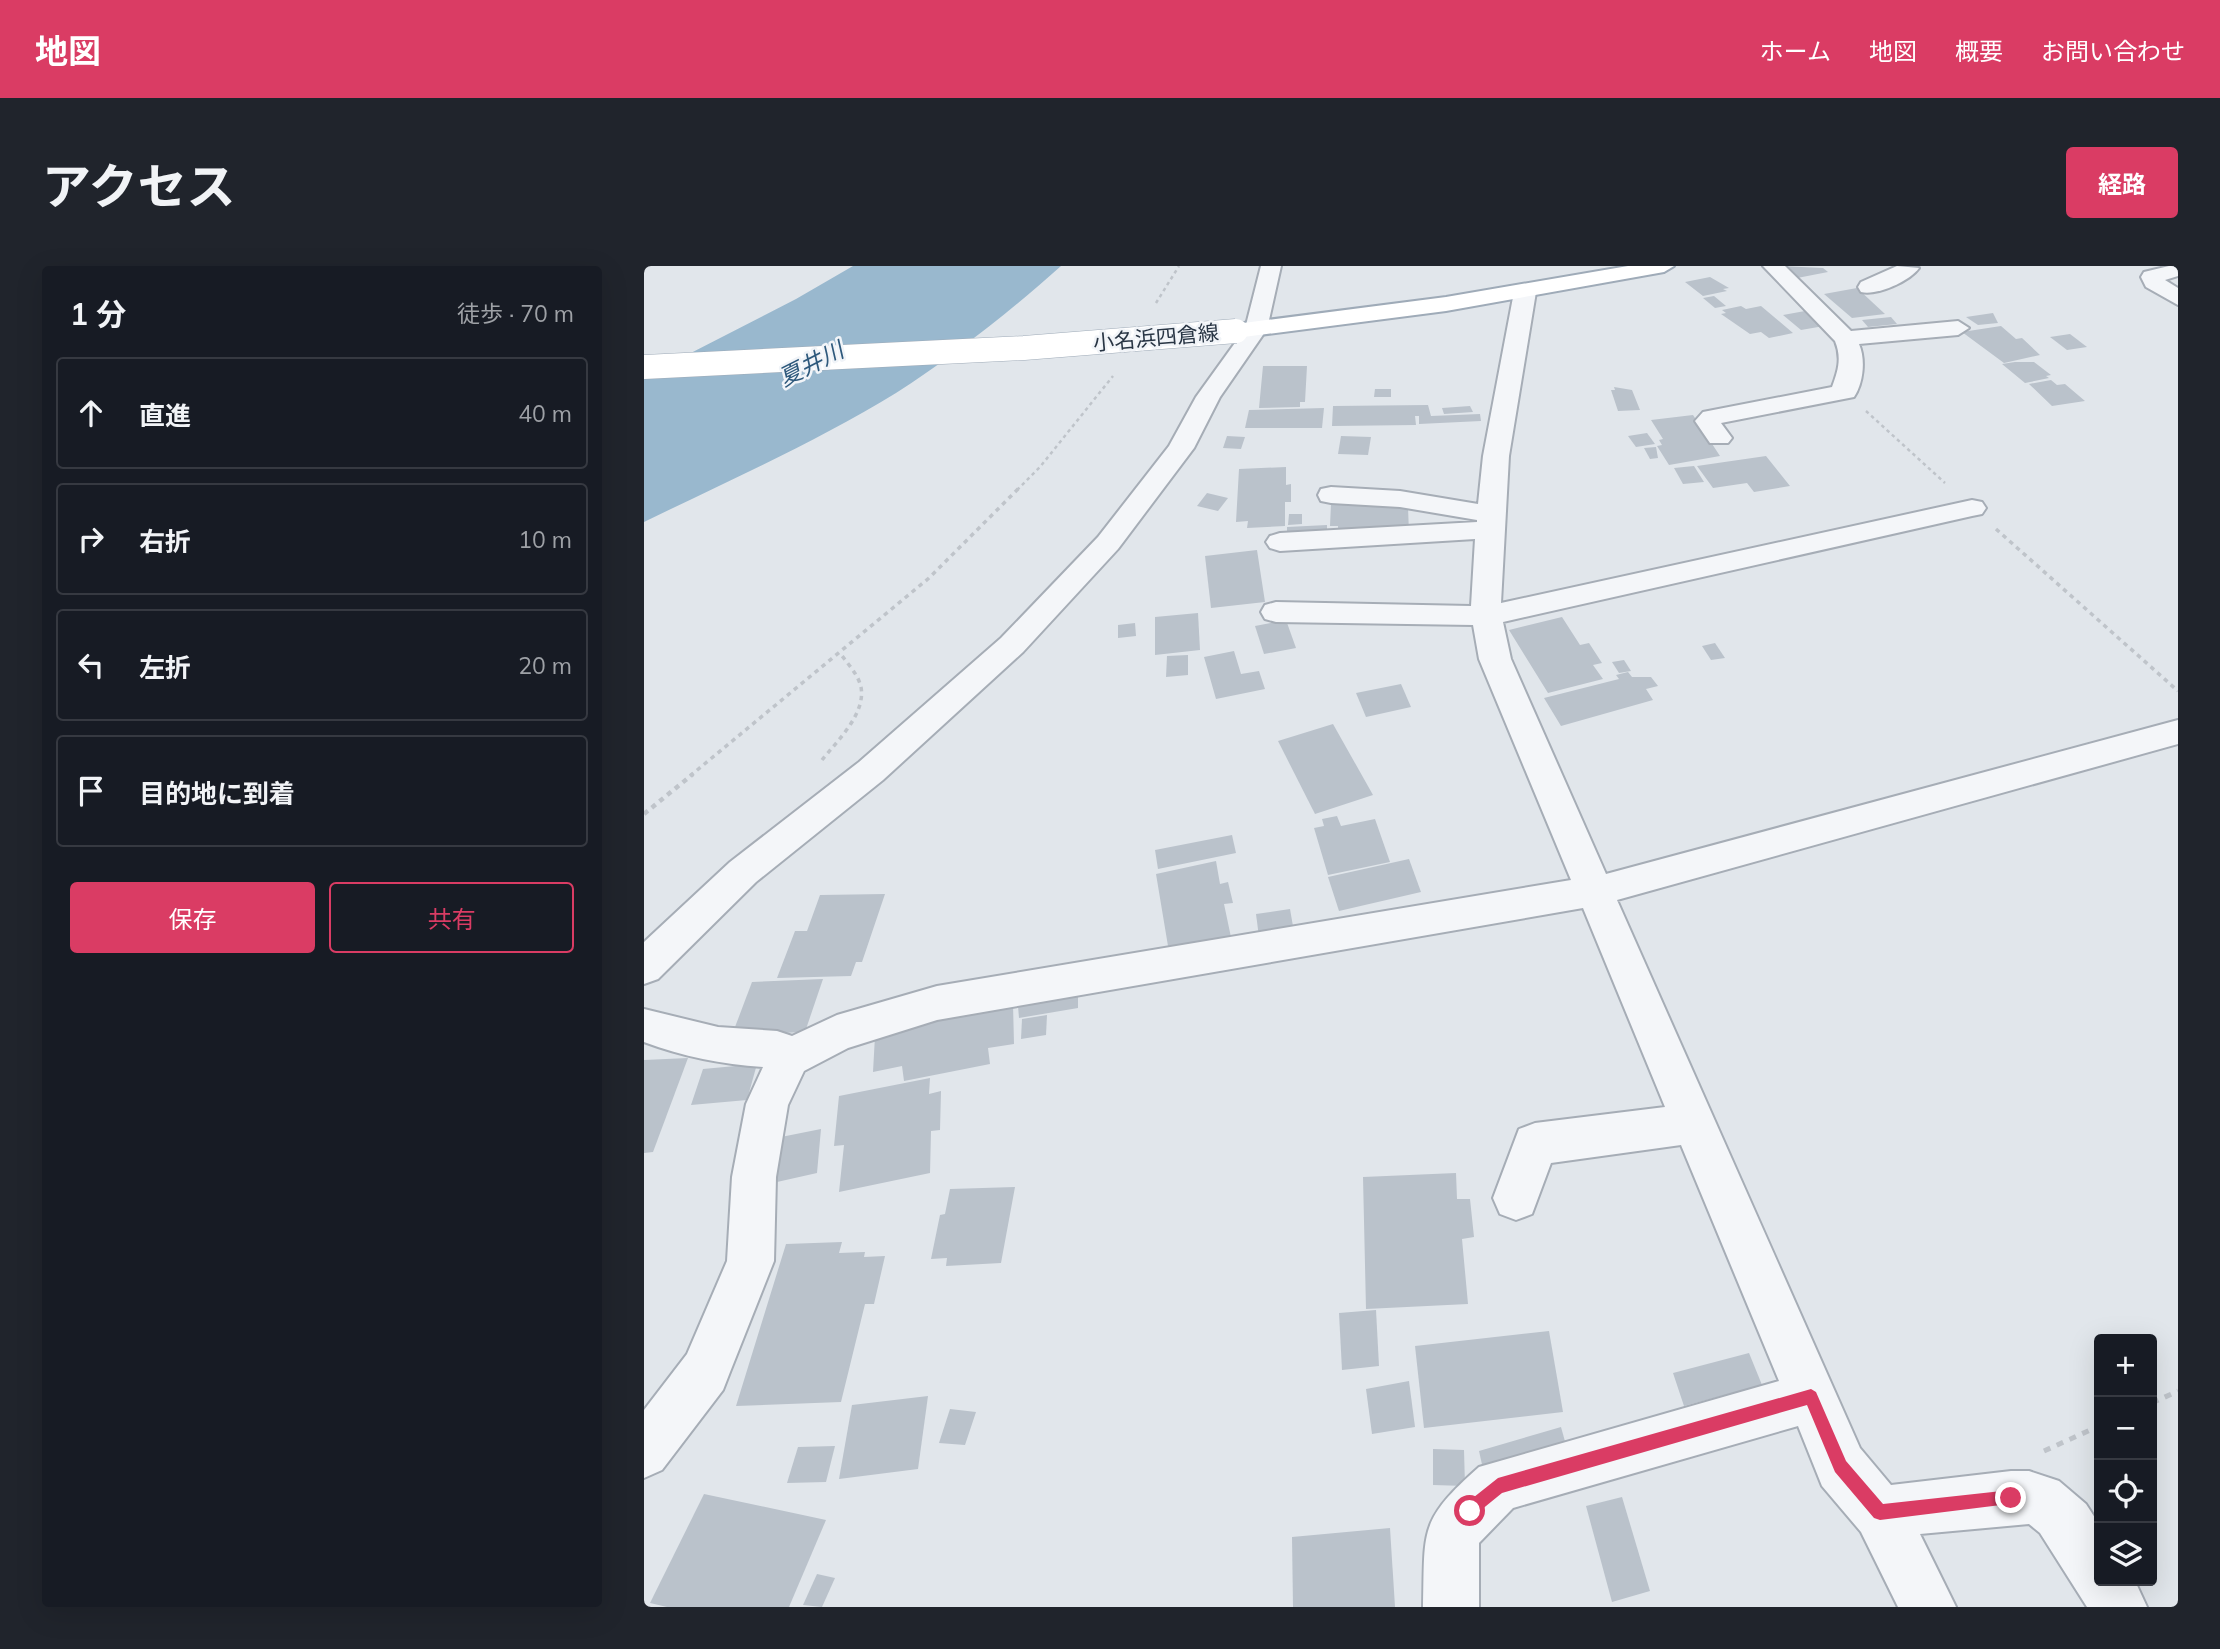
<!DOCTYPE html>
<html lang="ja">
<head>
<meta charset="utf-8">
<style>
	body { margin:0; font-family:Mulish,"Noto Sans JP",sans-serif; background:#20242c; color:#f1f3f6 }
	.controls { position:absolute; right:21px; bottom:21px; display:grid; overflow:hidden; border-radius:7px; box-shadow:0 7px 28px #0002 }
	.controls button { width:63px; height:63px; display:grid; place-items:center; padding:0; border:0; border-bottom:2px solid #363941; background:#171b24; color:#f1f3f6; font:35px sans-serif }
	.stop { position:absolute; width:21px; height:21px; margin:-16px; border:5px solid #da3c64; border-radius:50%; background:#fff }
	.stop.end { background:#da3c64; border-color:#fff; box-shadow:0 2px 7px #0008 }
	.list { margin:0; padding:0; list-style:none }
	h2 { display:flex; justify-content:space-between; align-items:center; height:91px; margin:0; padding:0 28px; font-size:30px }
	h2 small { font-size:23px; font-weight:400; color:#9ea1a6 }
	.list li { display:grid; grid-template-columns:46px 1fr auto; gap:21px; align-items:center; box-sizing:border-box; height:112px; margin:0 14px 14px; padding:0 14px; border:2px solid #363941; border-radius:7px }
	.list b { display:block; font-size:26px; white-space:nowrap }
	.list em { font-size:23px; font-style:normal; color:#9ea1a6 }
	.actions { display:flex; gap:14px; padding:21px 28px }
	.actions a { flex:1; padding:16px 0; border:2px solid #da3c64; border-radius:7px; text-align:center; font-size:24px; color:#da3c64 }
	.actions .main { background:#da3c64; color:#fff }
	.icon { flex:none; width:38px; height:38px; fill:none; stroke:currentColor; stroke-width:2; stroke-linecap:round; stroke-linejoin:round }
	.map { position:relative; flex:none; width:1534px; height:1341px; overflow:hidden; border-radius:7px }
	header { display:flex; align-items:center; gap:42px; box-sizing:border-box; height:98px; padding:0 35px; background:#da3c64; color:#fff }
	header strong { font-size:33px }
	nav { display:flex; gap:38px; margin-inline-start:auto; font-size:24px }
	.intro { display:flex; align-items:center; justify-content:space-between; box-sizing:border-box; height:168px; padding:0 42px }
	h1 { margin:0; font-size:49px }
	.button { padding:18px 32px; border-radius:7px; background:#da3c64; color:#fff; font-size:24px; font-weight:700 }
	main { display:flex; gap:42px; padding:0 42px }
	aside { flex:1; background:#171b24; border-radius:7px; box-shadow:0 7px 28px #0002 }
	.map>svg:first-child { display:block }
	.water { fill:#99b8ce }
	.building { fill:#bac2cb }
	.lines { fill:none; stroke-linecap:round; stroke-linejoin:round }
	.minor-casing { stroke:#a6adb6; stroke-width:4 }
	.primary-casing { stroke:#9fabb8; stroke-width:4 }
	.path-far3 { stroke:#bfc4ca; stroke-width:2.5; stroke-dasharray:3.5 3.5; stroke-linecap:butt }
	.path-far2 { stroke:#bfc4ca; stroke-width:3.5; stroke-dasharray:4.5 4.5; stroke-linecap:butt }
	.path-far1 { stroke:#bfc4ca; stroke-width:4.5; stroke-dasharray:5 5; stroke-linecap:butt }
	.path { stroke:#bfc4ca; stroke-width:5; stroke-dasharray:7 7; stroke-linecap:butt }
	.minor { fill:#f4f6f9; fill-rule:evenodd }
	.primary { fill:#fff; fill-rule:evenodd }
	.primary-bridge-casing { stroke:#9fabb8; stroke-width:25; stroke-linecap:butt }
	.primary-bridge { stroke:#fff; stroke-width:24 }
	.route { fill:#da3c64 }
	.labels { text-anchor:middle; stroke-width:5; stroke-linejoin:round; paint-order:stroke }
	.far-street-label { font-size:21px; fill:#283544; stroke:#f1f4f8 }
	.far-water-label { font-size:23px; font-style:italic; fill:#2e597c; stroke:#f1f4f8 }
</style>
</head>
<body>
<header>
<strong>地図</strong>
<nav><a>ホーム</a><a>地図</a><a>概要</a><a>お問い合わせ</a></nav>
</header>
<div class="intro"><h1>アクセス</h1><a class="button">経路</a></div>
<main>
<aside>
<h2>1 分<small>徒歩 · 70 m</small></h2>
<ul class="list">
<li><svg class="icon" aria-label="ahead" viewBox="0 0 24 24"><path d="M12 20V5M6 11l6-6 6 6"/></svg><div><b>直進</b></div><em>40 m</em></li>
<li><svg class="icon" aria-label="right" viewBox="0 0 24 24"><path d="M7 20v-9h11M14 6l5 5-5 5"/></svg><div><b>右折</b></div><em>10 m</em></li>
<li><svg class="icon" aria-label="left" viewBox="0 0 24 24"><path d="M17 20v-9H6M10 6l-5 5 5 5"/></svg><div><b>左折</b></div><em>20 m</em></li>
<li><svg class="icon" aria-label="arrive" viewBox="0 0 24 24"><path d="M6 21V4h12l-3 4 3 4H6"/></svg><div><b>目的地に到着</b></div></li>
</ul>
<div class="actions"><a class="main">保存</a><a>共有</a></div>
</aside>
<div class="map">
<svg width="1534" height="1341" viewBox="0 0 1534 1341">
	<rect width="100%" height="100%" fill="#e1e6eb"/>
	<path class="water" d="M209,0H417C368,44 307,92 252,127C172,176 84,215 0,256V111L152,33Z"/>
	<g class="building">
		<path d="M1136,0L1179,2L1184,6L1148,13Z"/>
		<path d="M1066,11L1085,22L1079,23L1083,25L1059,30L1041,16Z"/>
		<path d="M1213,22L1241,48L1208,52L1180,28Z"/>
		<path d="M1070,30L1082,40L1071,42L1059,32Z"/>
		<path d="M1097,40L1102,43L1117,40L1149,67L1125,72L1117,66L1106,68L1077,48L1082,47L1078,44Z"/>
		<path d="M1161,45L1180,60L1157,64L1139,49Z"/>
		<path d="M1349,47L1354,57L1334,59L1322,51Z"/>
		<path d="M1247,51L1253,58L1224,61L1218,54Z"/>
		<path d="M1357,60L1372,73L1378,72L1396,89L1360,97L1318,66Z"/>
		<path d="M1426,68L1443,81L1423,84L1406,71Z"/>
		<path d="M1371,96H1390L1407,109L1402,110L1405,112L1381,117L1358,98Z"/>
		<path d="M619,100H663L661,136H656V141L615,142Z"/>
		<path d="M1407,114L1413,119L1421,118L1441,135L1408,140L1385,118Z"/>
		<path d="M970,121L988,124L996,144L974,145L967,124H971Z"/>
		<path d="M731,123H747V131H730Z"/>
		<path d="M784,139L787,150L836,148L837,155L775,158V150H771L772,159L688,160L689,140Z"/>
		<path d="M826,140L829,146L800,148L798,142Z"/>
		<path d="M680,142L678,162H601L605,144Z"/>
		<path d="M1049,149L1076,190L1025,199L1013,180L1018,179L1015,174L1019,173L1007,154Z"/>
		<path d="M1003,167L1011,178L992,181L984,170Z"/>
		<path d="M583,170L601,171L597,183L579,182Z"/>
		<path d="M697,170L727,171L724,189L694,188Z"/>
		<path d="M1012,181L1014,192L1006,193L1000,182Z"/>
		<path d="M1122,190L1146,220L1110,226L1103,217L1069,222L1053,200Z"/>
		<path d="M1050,200L1060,216L1039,218L1030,202Z"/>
		<path d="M642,201V219L647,218V236H641V260L603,262L604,255L592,256L595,203Z"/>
		<path d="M563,227L584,232L574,245L553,240Z"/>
		<path d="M687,238H752V242L764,241L765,267H694V260H686Z"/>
		<path d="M645,248H658V258L644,259Z"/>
		<path d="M683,259V270L643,271V261Z"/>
		<path d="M613,284L621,336L567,342L561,290Z"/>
		<path d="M554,347L556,384L511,389V351Z"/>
		<path d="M918,351L936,379L945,377L958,397L949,399L959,413L904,427L865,364Z"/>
		<path d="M642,354L652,382L620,388L611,360Z"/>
		<path d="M491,357L492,370L474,372V359Z"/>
		<path d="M1071,377L1081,392L1067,394L1058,380Z"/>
		<path d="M590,385L597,408L615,405L621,423L572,433L560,391Z"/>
		<path d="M544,389V409L522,411L523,390Z"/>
		<path d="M980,394L987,405L975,407L968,396Z"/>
		<path d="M984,406L988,411H1007L1014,420L1002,423L1009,434L917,460L900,432L975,413L972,409Z"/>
		<path d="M757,418L767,441L722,451L712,427Z"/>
		<path d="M689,458L729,529L671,548L634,475Z"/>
		<path d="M693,550L697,560L731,553L746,596L684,609L670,562L680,560L678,553Z"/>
		<path d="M588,569L592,587L514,603L511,584Z"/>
		<path d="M765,593L777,626L695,645L684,611Z"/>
		<path d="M572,595L576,618L584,616L589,637L580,638L588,676L525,686L512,608Z"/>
		<path d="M241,628L218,696H212L207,710L133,712L151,665H163L176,629Z"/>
		<path d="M646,643L650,666L615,671L612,648Z"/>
		<path d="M179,713L161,766L88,769L108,716Z"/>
		<path d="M434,730V742L375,752L374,740Z"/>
		<path d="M369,738L370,778L344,782L346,798L260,815L258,800L229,806L231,770L260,759Z"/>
		<path d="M403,749L402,769L377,773L378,753Z"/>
		<path d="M44,792L9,886L0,887V794Z"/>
		<path d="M113,798L103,834L47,839L59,803Z"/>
		<path d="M286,812L285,828L297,825L296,864L287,865L286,907L195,926L200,879L190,880L195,830Z"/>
		<path d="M177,863L173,907L133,916L137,871Z"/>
		<path d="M812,907L813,933H826L830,971L818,973L824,1038L722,1043L719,911Z"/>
		<path d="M371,921L357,997L302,1000L303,992L287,993L296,949L301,948L306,923Z"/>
		<path d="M198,976L195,987L221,986L220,991L241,990L230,1038H221L197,1136L92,1140L142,978Z"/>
		<path d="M732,1044L735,1100L698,1104L695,1047Z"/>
		<path d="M905,1065L919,1146L780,1162L771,1080Z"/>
		<path d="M1105,1087L1118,1119L1040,1140L1029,1107Z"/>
		<path d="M765,1115L771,1161L728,1168L722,1123Z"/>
		<path d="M284,1130L274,1203L195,1213L208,1139Z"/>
		<path d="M306,1143L332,1146L321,1179L295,1177Z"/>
		<path d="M917,1161L922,1179L839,1203L835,1185Z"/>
		<path d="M191,1180L182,1216L143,1217L154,1181Z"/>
		<path d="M789,1183L820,1184L821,1220L789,1219Z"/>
		<path d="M60,1228L182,1254L145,1341H23L6,1337Z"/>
		<path d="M978,1231L1006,1325L968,1336L942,1240Z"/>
		<path d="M746,1262L751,1341H649L648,1271Z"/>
		<path d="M173,1308L191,1312L178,1341L159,1339Z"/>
	</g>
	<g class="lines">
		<g class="minor-casing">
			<g id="minor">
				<path d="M617,0H637L623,63L576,131L550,182L474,283L379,386L239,514L112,616L14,713L0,718V676L86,596L215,496L357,372L454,271L525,180L552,131L601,63Z"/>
				<path d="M1119,0H1141L1207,65L1314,55L1325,62L1314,69L1215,78C1222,94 1219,118 1210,131L1077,157L1088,172L1084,177H1066L1051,155L1059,146L1188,121C1194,105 1198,92 1191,75Z"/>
				<path d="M1253,0L1275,2C1266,15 1233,30 1217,26L1214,21L1217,16Z"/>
				<path d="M1525,0H1534V10L1521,14L1534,22V39L1502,21L1497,11L1500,6Z"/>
				<path d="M881,20L892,26L865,190L857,337L1328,234L1338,236L1342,242L1338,248L1328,250L859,356L867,393L962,608L1534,454V478L973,634L1216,1182L1247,1219L1367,1205H1385L1415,1215L1442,1238L1455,1258V1315H1491L1503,1341H1443L1396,1267L1385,1258L1276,1268L1312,1341H1254L1217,1266L1178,1220L1154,1160L869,1242L835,1277V1341H779C781,1264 774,1255 835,1201L1135,1115L1037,879L907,897L888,948L872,954L856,948L849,932L875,863L891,857L1021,841L939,642L293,754L204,782L160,805L144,839L132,911L130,995L86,1106L79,1124L18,1204L0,1212V1144L43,1088L83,995L88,911L102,838L119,801C77,798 40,791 0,776V743L74,761L133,765L148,770L193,749L293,720L927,614L835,393L829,359L632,356L621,353L617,346L621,339L632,336L827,340L831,273L636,285L626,282L622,276L626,270L636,267L833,256V254L756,241L687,237L677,235L674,229L677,223L687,221L756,225L834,238L839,190L870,26Z"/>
			</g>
		</g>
		<g class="primary-casing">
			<path id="primary" d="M984,0H1030L1020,6L802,45L592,72L581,65L592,58L802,31Z"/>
		</g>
		<g class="path-far3">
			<path d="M512,37L535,0"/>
			<path d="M1222,145L1301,217"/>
			<path d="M373,224L396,201L469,110"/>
		</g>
		<g class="path-far2">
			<path d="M1352,263L1534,425"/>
			<path d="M178,494C193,475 222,448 217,421C214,408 203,397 196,387"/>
			<path d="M46,510L285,312L375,222"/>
		</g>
		<path class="path-far1" d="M0,548L49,508"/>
		<g class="path">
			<path d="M1508,1137L1534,1125"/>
			<path d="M1400,1185L1455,1160"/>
		</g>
		<use href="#minor" class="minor"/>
		<use href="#primary" class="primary"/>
		<g class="primary-bridge-casing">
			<path id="primary-bridge" d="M0,101L380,82L592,65"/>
		</g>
		<use href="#primary-bridge" class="primary-bridge"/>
	</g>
	<path class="route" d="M1167,1123L1172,1126L1202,1195L1239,1238L1367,1224L1373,1226V1237L1236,1254L1230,1252L1191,1206L1163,1139L858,1227L826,1253L818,1245L820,1239L854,1212Z"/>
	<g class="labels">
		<g class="far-street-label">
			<text transform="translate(512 72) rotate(-5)" y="7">小名浜四倉線</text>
		</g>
		<g class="far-water-label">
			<text transform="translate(167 98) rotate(-27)" y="8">夏井川</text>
		</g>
	</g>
</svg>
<div class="controls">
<button>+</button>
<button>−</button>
<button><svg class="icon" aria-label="locate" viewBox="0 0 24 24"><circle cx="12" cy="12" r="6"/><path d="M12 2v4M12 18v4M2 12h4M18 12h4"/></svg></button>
<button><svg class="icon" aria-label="layers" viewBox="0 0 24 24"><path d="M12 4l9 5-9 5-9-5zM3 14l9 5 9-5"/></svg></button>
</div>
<div class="stop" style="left:826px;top:1245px"></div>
<div class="stop end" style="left:1367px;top:1232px"></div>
</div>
</main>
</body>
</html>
